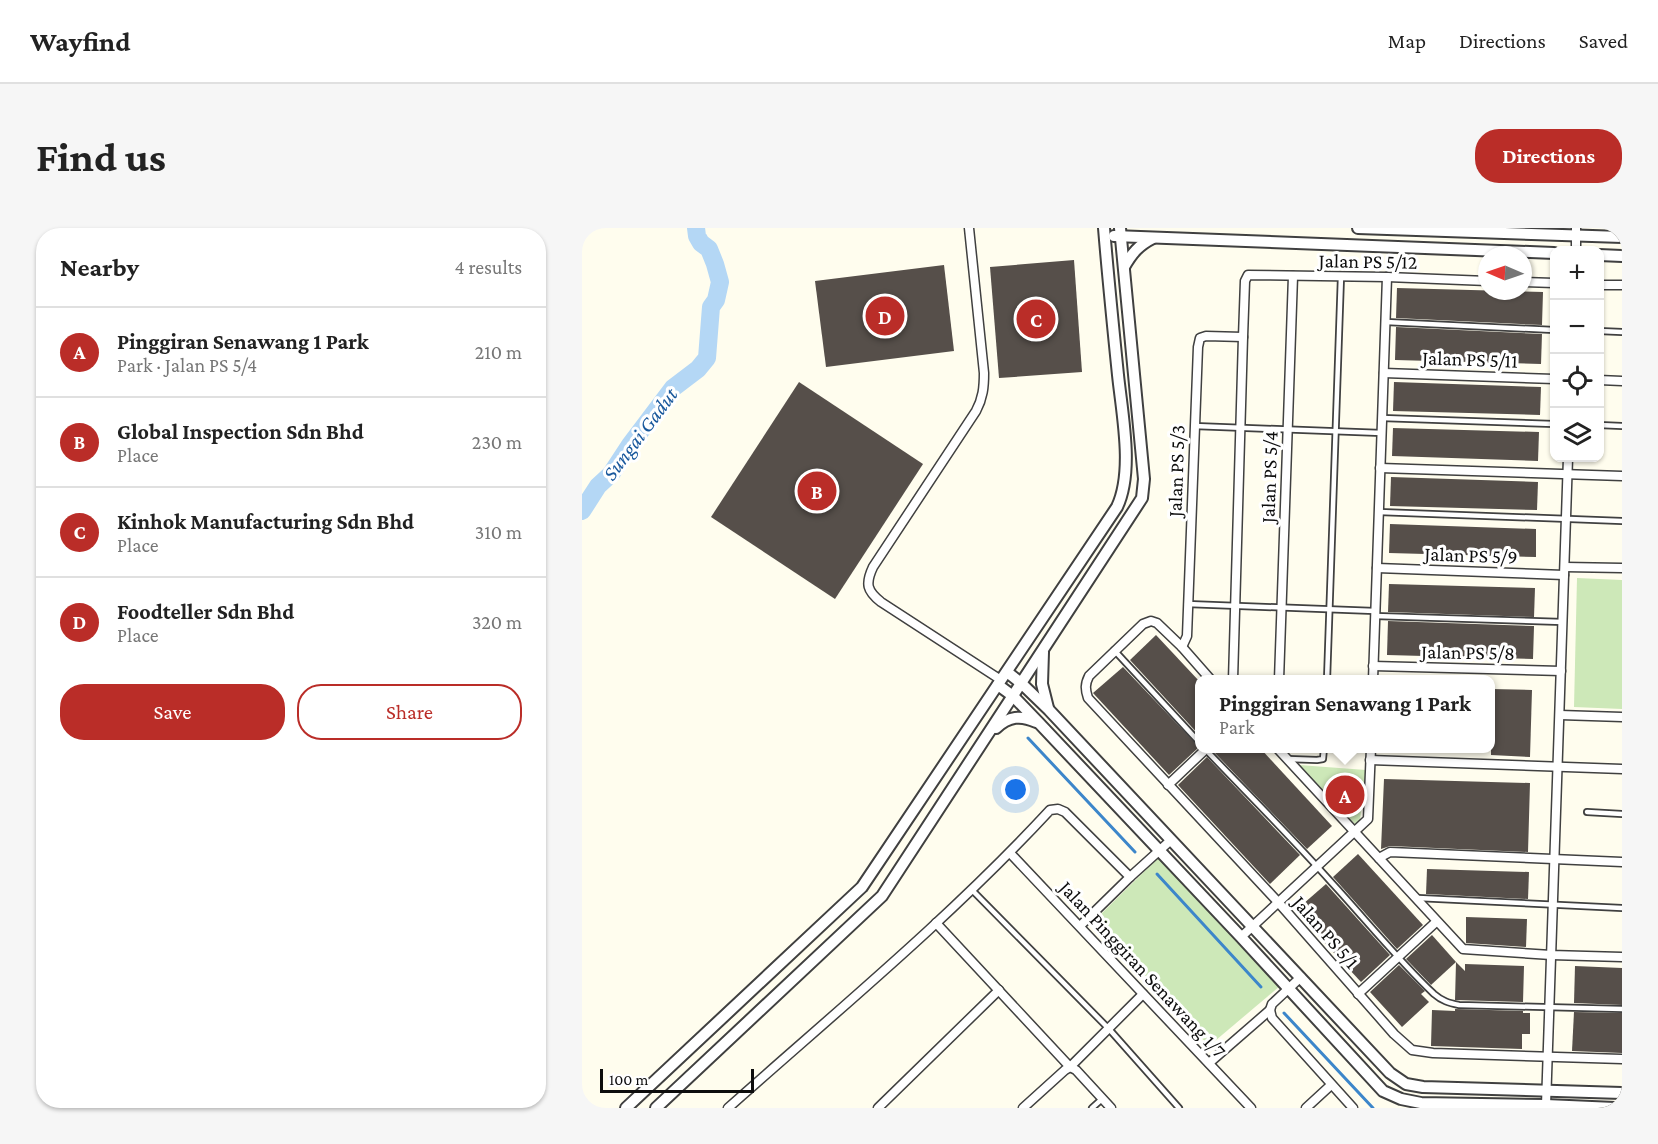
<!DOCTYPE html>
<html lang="en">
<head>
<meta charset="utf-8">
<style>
	body { margin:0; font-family:"Crimson Pro",serif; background:#f6f6f6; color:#222 }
	.controls { position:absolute; right:18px; top:18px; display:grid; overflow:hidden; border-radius:12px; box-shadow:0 2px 4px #0004 }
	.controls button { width:54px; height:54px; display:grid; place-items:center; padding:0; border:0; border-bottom:2px solid #e0e0e0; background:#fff; color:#222; font:30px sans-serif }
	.compass { position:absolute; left:896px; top:18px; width:54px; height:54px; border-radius:50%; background:#fff; box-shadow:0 2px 4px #0004; rotate:272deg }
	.scale { position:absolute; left:18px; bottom:15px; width:154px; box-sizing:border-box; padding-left:6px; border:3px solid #0d0d0d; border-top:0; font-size:16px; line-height:21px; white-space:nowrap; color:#0d0d0d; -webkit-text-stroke:4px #fff; paint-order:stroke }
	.you { position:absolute; left:434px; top:562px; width:21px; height:21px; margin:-15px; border:4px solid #fff; border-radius:50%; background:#1a73e8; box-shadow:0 0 0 9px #1a73e833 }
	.badge { display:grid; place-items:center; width:39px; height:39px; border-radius:50%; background:#ba2d28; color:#fff; font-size:20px; font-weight:700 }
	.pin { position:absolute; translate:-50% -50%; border:3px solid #fff; box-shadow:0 2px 6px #0006 }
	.popup { position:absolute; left:613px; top:447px; width:300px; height:78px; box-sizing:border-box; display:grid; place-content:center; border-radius:12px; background:#fff; filter:drop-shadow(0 2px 4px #0005); font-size:20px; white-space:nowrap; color:#767676 }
	.popup b { font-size:22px; color:#222 }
	.popup::after { content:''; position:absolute; left:50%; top:100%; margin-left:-12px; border:12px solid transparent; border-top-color:#fff }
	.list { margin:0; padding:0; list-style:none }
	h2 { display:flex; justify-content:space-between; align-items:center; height:78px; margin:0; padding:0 24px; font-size:26px }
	h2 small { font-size:20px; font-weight:400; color:#767676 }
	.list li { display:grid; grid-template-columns:39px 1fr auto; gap:18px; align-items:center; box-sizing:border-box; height:90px; padding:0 24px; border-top:2px solid #e0e0e0 }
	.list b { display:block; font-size:22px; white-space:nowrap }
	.list p { margin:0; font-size:20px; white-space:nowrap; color:#767676 }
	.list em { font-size:20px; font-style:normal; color:#767676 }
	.actions { display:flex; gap:12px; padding:18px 24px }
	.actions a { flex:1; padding:14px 0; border:2px solid #ba2d28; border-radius:24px; text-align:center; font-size:21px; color:#ba2d28 }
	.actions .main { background:#ba2d28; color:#fff }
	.icon { flex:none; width:33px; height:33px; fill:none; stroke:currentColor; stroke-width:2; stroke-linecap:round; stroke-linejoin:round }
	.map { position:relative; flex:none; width:1040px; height:880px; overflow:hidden; border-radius:24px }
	header { display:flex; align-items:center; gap:36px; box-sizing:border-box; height:84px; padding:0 30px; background:#fff; border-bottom:2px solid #e0e0e0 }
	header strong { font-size:28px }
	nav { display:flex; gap:33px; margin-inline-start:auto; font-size:21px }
	.intro { display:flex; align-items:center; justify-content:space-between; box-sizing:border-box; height:144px; padding:0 36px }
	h1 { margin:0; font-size:42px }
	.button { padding:15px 27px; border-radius:24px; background:#ba2d28; color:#fff; font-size:21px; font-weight:700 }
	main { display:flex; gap:36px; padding:0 36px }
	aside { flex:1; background:#fff; border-radius:24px; box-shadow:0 2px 4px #0004 }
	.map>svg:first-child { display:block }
	.green { fill:#cde8b8 }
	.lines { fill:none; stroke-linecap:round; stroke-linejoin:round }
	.stream { stroke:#3c86ca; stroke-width:3 }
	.river { stroke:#b4d7f5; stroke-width:18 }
	.building { fill:#564f4a }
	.service-casing { stroke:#404040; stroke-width:8 }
	.minor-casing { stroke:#404040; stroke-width:11 }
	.tertiary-casing { stroke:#404040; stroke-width:14 }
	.service { stroke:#fff; stroke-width:4.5 }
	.minor { stroke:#fff; stroke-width:8 }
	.tertiary { stroke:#fff; stroke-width:10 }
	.labels { text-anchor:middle; stroke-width:6; stroke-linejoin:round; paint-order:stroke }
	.street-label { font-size:20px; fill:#0d0d0d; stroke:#fff }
	.water-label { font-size:21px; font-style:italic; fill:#19589c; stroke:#fff }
</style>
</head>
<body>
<header>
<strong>Wayfind</strong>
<nav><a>Map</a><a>Directions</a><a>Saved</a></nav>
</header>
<div class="intro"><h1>Find us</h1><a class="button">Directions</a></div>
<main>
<aside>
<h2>Nearby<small>4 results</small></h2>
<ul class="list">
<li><span class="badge">A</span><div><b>Pinggiran Senawang 1 Park</b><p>Park · Jalan PS 5/4</p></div><em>210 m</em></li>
<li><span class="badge">B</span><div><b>Global Inspection Sdn Bhd</b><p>Place</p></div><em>230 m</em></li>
<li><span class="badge">C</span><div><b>Kinhok Manufacturing Sdn Bhd</b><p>Place</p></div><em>310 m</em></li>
<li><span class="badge">D</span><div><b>Foodteller Sdn Bhd</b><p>Place</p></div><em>320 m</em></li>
</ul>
<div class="actions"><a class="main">Save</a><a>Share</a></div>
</aside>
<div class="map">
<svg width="1040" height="880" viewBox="0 0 1040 880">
	<rect width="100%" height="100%" fill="#fffdee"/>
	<g class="green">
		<path d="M995,350L1040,352V481L992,479Z"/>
		<path d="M717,537L784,542L778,592L773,596Z"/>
		<path d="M577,629L698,758L627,818L519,700V686Z"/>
	</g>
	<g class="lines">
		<g class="stream">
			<path d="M446,510L553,624"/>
			<path d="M575,646L679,759"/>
			<path d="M702,785L791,880"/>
		</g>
		<path class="river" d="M0,283L16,258L29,246L48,217L91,160L116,141L125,130L129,79L134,72L138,54L133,36L127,21L119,15L115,8L114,0"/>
	</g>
	<g class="building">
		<path d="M492,32L500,144L417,150L408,39Z"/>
		<path d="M362,37L372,123L244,139L233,53Z"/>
		<path d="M815,60L961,64L960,97L814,90Z"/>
		<path d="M814,99L960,106L959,136L813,132Z"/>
		<path d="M217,154L341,236L253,371L129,289Z"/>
		<path d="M812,154L959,159L958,187L811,183Z"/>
		<path d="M811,200L957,204L956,233L810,228Z"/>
		<path d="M809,249L956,254L955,282L808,278Z"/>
		<path d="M808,296L954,301V329L807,325Z"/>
		<path d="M807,356L953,360L952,389L806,384Z"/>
		<path d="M806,393L952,398L951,431L805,427Z"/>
		<path d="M574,407L618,454V508L548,432Z"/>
		<path d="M541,439L617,519L587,547L511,465Z"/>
		<path d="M909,461L950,462L948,529L909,527Z"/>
		<path d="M633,520H678L750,598L725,621L631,523Z"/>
		<path d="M625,529L718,627L688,656L596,557Z"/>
		<path d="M802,551L948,555L946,624L808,618L799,621Z"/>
		<path d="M776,626L841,697L815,721L751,649Z"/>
		<path d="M845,641L947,644L946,671L844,666Z"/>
		<path d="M744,656L808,727L779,754L713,683Z"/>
		<path d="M884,689L945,691L944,719L884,715Z"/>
		<path d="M850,707L874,734L849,757L824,731Z"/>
		<path d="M874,734L883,743V736L942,738L941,774L873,772Z"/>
		<path d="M817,737L843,763L839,766L847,774L820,799L788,764Z"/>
		<path d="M993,738L1040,740V777L992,775Z"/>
		<path d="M873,781L941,783V785H948V806H940V821L849,818L850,782L873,783Z"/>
		<path d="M992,784L1040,785V825L990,823Z"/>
	</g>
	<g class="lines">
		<g class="service-casing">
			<g id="service">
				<path d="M804,94L972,102"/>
				<path d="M1017,103L1040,104"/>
				<path d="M800,190L972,196"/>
				<path d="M1017,197L1040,198"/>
				<path d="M612,198L800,205"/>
				<path d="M797,284L1040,293"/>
				<path d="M605,376L793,383"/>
				<path d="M793,388L981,394"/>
				<path d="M532,422L618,515"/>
				<path d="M745,452L759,48"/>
				<path d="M624,522C666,566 709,609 750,655C783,691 817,733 852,766C860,773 867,775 877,777L1040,781"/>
				<path d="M706,531L735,532L741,531L742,520"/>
				<path d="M1005,584L1040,586"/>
				<path d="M390,662L527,801L597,880"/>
				<path d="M836,670L1040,680"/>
				<path d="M510,880L520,871"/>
			</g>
		</g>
		<g class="minor-casing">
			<g id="minor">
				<path d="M387,0L402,145C402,159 401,170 394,183L291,339C283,356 285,363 299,374L419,452"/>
				<path d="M994,22V0"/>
				<path d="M941,54L972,55"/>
				<path d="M1017,57H1040"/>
				<path d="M802,145L972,151"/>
				<path d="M1017,152L1040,153"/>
				<path d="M798,240L1040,248"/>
				<path d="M983,339L1040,340"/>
				<path d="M795,340L982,347"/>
				<path d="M600,419L605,408L616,119L618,110L624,108L661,109"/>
				<path d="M791,438L979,443"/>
				<path d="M629,452L600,419L575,395L569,393L561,396L507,448C503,456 503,461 506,470L696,674L812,806L830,822L851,825L1040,831"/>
				<path d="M651,452L661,109L663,53L666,47L805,49L905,53"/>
				<path d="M697,452L711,48"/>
				<path d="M791,452L805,49"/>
				<path d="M978,487L1040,489"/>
				<path d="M695,520L881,721L969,727L1040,729"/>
				<path d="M788,532L1040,541"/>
				<path d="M586,557L625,520"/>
				<path d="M428,625L669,880"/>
				<path d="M797,630L808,624L1040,634"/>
				<path d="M548,649L589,612"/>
				<path d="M354,695L488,839L494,842L529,880"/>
				<path d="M659,709L786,591L789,520"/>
				<path d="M719,749L690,776L688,782L690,790L771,880"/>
				<path d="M776,766L854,694"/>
				<path d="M627,835L688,782"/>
				<path d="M964,877L986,230"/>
				<path d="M146,880C255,783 369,689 468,582L476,581L483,584L548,649L498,698"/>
				<path d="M296,880L417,762"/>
				<path d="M441,880L483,842L488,839L561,766"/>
				<path d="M724,880L749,857"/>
			</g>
		</g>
		<g class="tertiary-casing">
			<g id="tertiary">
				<path d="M776,0L1040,9"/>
				<path d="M532,8L972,25"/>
				<path d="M1017,27L1040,28"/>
				<path d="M542,39C550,25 557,17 571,10"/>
				<path d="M461,424L460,456L466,480"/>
				<path d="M425,444L439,455L467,482L808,845L824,856L841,859L1040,865"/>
				<path d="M416,457L431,468L457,495L659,709L801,863L819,871L839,875L964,877L1033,880"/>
				<path d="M414,500C427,488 439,487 454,494"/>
				<path d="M44,880L280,659L535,279C552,243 540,186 536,147C531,98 526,49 522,0"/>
				<path d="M74,880L300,668L560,270L562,251L538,0"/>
			</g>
		</g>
		<use href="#service" class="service"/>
		<use href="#minor" class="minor"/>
		<use href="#tertiary" class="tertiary"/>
	</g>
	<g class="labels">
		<g class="street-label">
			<text transform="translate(786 33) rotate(1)" y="7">Jalan PS 5/12</text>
			<text transform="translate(888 131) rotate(2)" y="7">Jalan PS 5/11</text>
			<text transform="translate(594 243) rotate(-88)" y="7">Jalan PS 5/3</text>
			<text transform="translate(687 249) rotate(-88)" y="7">Jalan PS 5/4</text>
			<text transform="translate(889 327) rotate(2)" y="7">Jalan PS 5/9</text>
			<text transform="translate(886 424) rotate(1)" y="7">Jalan PS 5/8</text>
			<text transform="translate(744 704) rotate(49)" y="7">Jalan PS 5/1</text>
			<text transform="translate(561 741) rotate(47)" y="7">Jalan Pinggiran Senawang 1/7</text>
		</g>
		<g class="water-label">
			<text transform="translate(58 206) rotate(-53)" y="7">Sungai Gadut</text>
		</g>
	</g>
</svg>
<div class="controls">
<button>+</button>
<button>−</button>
<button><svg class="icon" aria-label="locate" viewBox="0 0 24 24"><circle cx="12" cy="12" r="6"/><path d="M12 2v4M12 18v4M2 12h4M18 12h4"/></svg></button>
<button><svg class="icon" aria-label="layers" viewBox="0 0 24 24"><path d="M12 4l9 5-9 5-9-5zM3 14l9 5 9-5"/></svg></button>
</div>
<svg class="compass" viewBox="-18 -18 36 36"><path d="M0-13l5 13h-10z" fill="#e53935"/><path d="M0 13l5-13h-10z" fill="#767676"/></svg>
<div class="scale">100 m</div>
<div class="you"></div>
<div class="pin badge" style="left:763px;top:567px">A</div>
<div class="popup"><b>Pinggiran Senawang 1 Park</b>Park</div>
<div class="pin badge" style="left:235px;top:263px">B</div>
<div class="pin badge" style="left:454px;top:91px">C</div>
<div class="pin badge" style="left:303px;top:88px">D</div>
</div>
</main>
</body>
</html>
